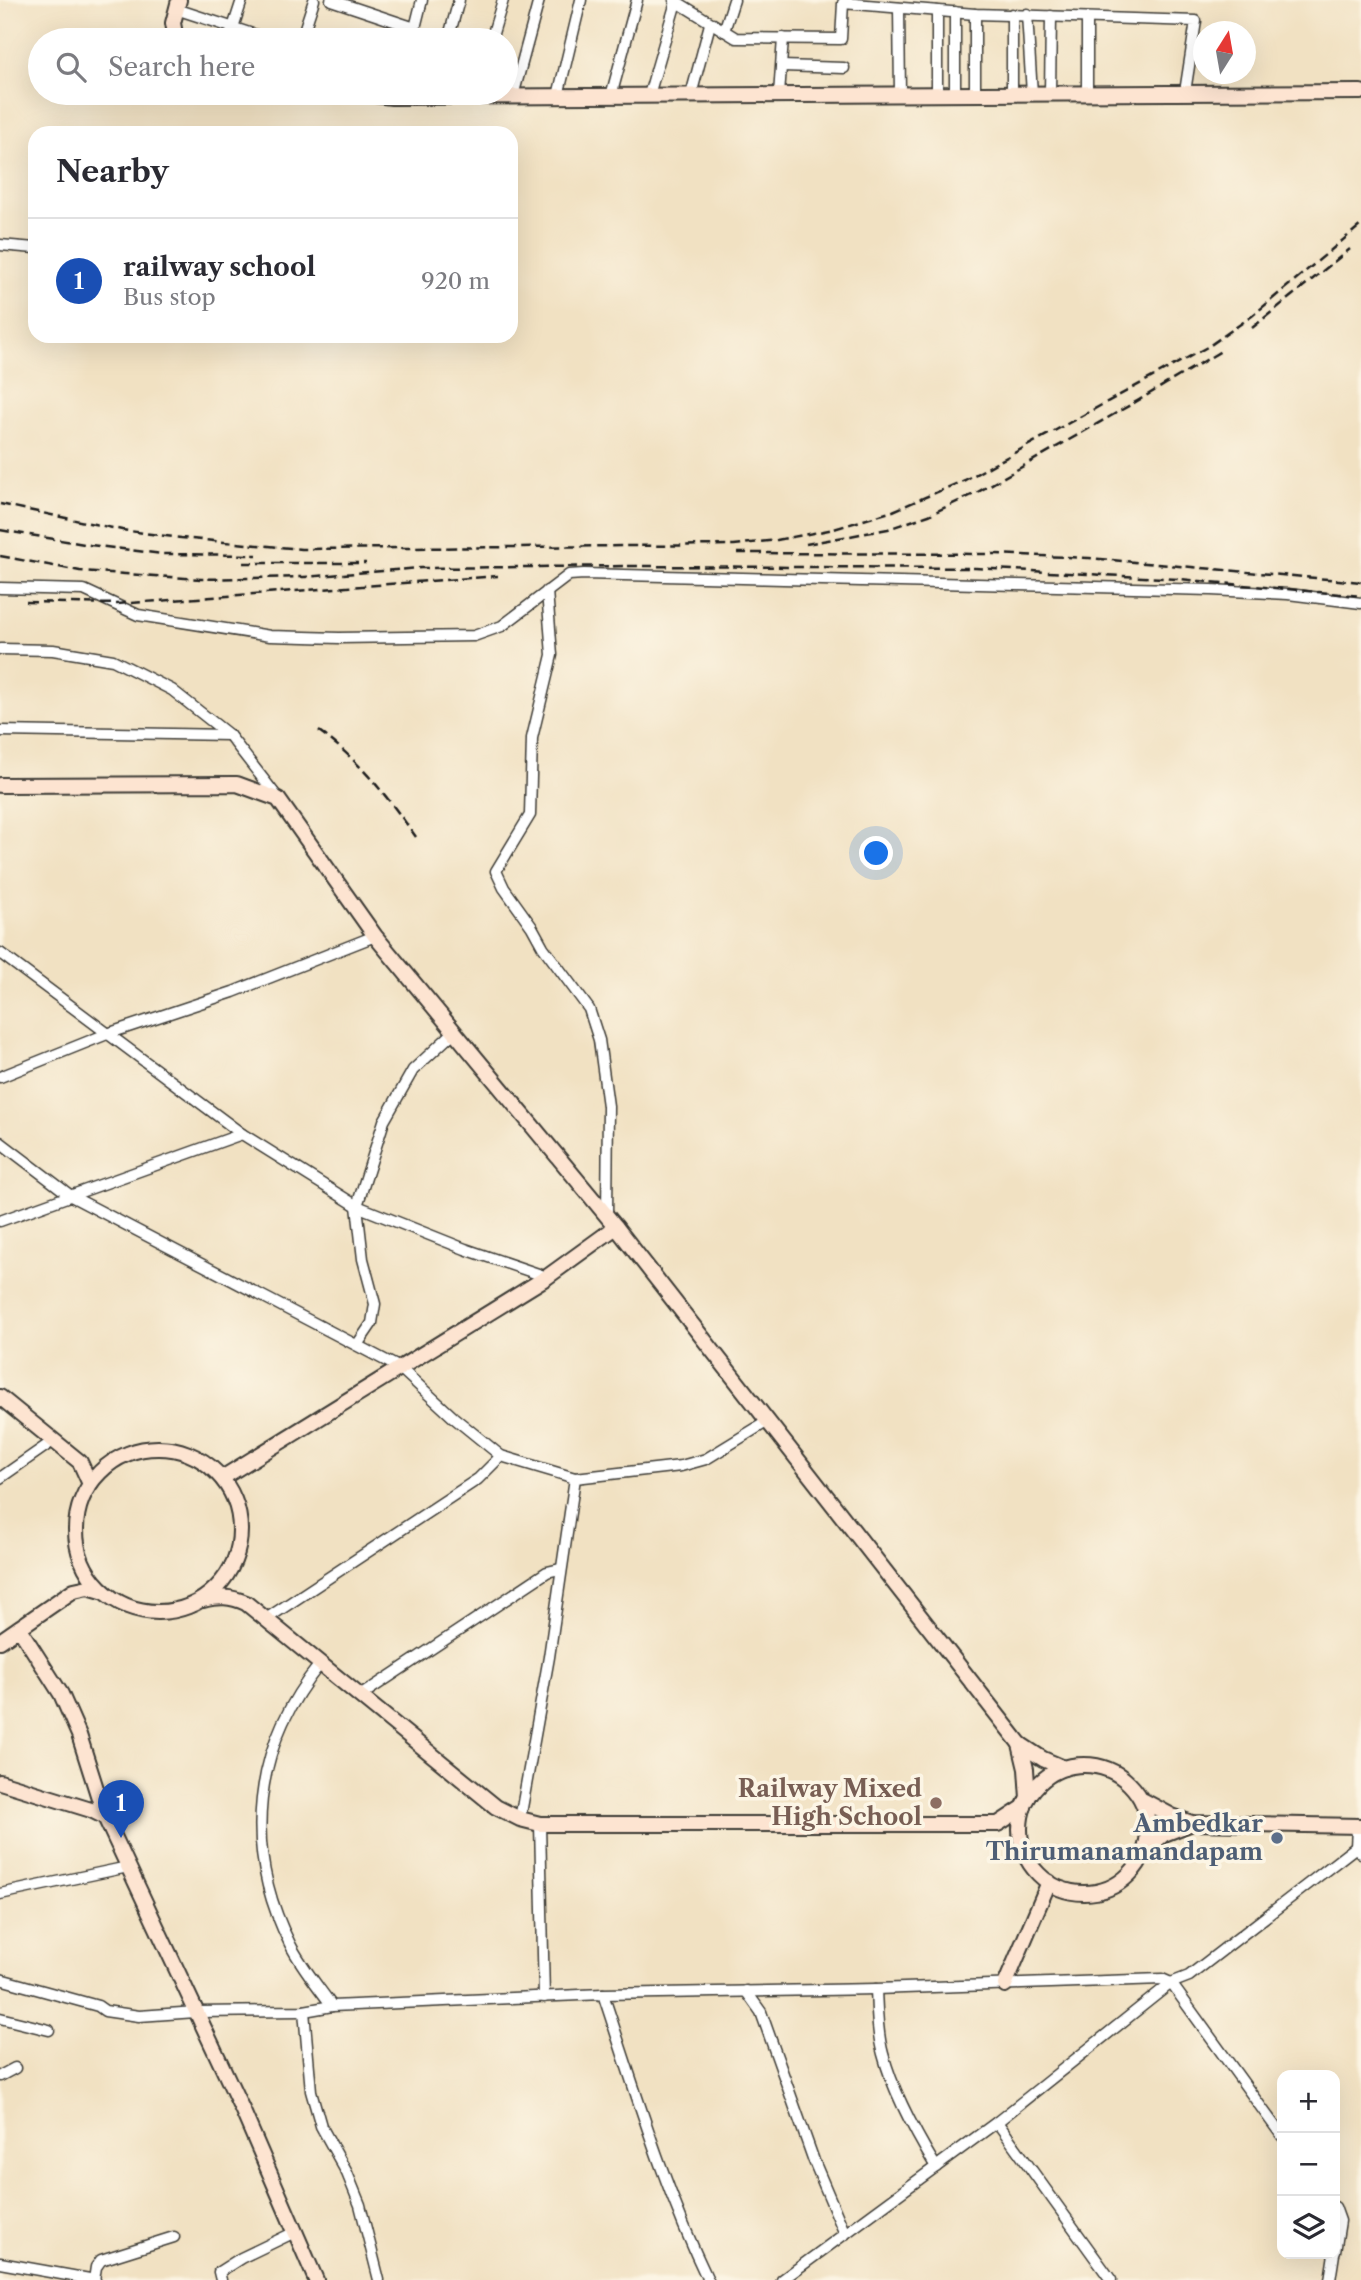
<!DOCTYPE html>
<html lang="en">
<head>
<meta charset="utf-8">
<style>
	body { margin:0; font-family:"Libre Caslon Text",serif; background:#f2f2f3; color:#2b2b33 }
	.controls { position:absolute; right:21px; bottom:21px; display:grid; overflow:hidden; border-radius:14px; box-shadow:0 7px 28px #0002 }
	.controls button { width:63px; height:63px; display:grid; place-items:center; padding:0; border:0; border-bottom:2px solid #e1e1e2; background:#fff; color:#2b2b33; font:35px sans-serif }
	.compass { position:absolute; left:1193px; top:21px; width:63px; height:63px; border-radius:50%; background:#fff; box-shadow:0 7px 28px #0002; rotate:11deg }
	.you { position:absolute; left:877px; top:854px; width:24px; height:24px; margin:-18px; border:5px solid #fff; border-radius:50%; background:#1a73e8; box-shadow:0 0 0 10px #1a73e833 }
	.badge { display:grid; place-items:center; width:46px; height:46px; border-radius:50%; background:#1a73e8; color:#fff; font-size:23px; font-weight:700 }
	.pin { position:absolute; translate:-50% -58px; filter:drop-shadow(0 2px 4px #0008) }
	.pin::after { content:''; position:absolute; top:37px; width:24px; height:21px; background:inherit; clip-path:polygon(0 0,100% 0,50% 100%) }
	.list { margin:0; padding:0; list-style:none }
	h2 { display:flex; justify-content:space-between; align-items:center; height:91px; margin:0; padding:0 28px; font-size:30px }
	h2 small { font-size:23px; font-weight:400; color:#7c7c81 }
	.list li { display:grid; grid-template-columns:46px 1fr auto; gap:21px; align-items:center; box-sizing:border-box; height:126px; padding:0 28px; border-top:2px solid #e1e1e2 }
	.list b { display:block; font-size:26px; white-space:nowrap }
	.list p { margin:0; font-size:23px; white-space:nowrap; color:#7c7c81 }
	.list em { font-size:23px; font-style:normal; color:#7c7c81 }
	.icon { flex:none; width:38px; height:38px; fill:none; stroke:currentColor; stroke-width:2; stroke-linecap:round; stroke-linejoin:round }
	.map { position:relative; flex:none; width:1361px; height:2280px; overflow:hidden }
	.search { position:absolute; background:#fff; box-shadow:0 7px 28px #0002; left:28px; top:28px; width:490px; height:77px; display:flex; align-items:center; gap:18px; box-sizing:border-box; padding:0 24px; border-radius:38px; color:#7c7c81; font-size:26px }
	.panel { position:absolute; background:#fff; box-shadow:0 7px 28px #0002; left:28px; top:126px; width:490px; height:217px; border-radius:21px }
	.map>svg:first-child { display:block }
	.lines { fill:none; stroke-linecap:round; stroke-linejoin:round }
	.street-casing { stroke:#3c3a35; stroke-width:13 }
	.secondary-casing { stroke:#3c3a35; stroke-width:18 }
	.street { stroke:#fff; stroke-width:10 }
	.secondary { stroke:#fde4d1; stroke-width:14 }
	.rail { stroke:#1c1c1c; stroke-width:2.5; stroke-dasharray:10 5; stroke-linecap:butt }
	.education-dot { fill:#8d6e63; stroke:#fcf5e5; stroke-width:2.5 }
	.service-dot { fill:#5c6f8a; stroke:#fcf5e5; stroke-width:2.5 }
	.labels { text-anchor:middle; stroke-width:7; stroke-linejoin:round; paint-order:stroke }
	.education-label { font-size:24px; font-weight:bold; fill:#785e54; stroke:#fcf5e5; text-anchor:end }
	.service-label { font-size:24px; font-weight:bold; fill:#4e5e75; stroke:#fcf5e5; text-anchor:end }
</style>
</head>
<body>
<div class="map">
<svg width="1361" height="2280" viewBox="0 0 1361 2280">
	<rect width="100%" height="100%" fill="#fcf5e5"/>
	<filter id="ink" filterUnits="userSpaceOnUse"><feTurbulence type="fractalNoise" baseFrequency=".0143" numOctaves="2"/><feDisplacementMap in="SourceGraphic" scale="14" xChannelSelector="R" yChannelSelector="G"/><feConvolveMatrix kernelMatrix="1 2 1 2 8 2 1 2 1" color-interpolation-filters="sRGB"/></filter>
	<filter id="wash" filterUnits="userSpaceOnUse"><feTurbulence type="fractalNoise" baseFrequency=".00686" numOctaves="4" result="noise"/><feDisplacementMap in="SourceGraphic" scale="28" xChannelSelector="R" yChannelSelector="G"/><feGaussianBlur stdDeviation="1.57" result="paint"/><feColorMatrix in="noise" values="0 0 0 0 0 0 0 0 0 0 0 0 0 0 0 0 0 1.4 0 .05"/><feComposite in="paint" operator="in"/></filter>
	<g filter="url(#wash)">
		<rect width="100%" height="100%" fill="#f1e1c2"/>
	</g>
	<g filter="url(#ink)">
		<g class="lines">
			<g class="street-casing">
				<g id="street">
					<path d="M331,0L415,28"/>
					<path d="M674,0L736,38L841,39L843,3L975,14L1196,21L1185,92"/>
					<path d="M899,8L900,94"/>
					<path d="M176,9L271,40"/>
					<path d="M1012,14V94"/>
					<path d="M1027,14L1032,94"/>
					<path d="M1087,18V93"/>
					<path d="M724,31L734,0"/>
					<path d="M229,40L242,0"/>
					<path d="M301,40L314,0"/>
					<path d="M412,40L422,0"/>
					<path d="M448,40L459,0"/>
					<path d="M491,40L503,0"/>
					<path d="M782,66L844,68"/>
					<path d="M937,94V11"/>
					<path d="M955,94V12"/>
					<path d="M975,94V14"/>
					<path d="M1050,94L1051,16"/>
					<path d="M649,95L676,2"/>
					<path d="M691,95L710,24"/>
					<path d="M779,95L783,38"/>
					<path d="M513,96L539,0"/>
					<path d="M558,96L581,0"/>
					<path d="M611,96L637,0"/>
					<path d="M0,245L35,248"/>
					<path d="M0,588L84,590L138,615L270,636L339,638L474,636L502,626L569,575L584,574L1211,590L1288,594L1361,603"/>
					<path d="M547,591L552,655L532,738L530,815L496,871L504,888L532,927L543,947L589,1009L599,1040L608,1106L607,1216"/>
					<path d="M0,649L53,650L113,660L172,690L229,735L278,798"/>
					<path d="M0,731L229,735"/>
					<path d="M0,953L242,1134L357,1206L465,1249L547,1277"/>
					<path d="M0,1077L107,1034L233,992L375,936"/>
					<path d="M0,1142L71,1196L400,1368L453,1417L501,1456L575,1478L681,1466L706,1459L768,1421"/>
					<path d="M0,1221L242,1134"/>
					<path d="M357,1345L372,1323L375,1304L363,1259L357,1206L384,1121L413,1070L454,1032"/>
					<path d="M0,1478L53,1441"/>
					<path d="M266,1619L478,1479L501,1456"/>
					<path d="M360,1696L547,1572L560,1569"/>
					<path d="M520,1819L549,1657L575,1478"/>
					<path d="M540,1824L544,1997"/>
					<path d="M1356,1847L1357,1827"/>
					<path d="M0,1894L128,1867"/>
					<path d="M0,1979L98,2006L105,2011L139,2016L196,2012L304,2011L332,2006C318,1986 301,1966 290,1944C242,1849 253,1746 320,1664"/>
					<path d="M876,1989C877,2010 877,2033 883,2054C893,2092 916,2134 936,2167"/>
					<path d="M746,1991L761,2012L814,2161L845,2234"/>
					<path d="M603,1994C635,2090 664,2188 708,2280"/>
					<path d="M332,2006L603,1994L876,1989L1162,1979L1171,1983L1282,2136"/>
					<path d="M304,2011L311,2091L321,2126L347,2173L360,2205L379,2280"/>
					<path d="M0,2018L49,2030"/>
					<path d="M0,2076L15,2068"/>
					<path d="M1335,2207L1340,2221L1335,2252"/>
					<path d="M0,2263L95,2280"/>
					<path d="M94,2280L96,2267L101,2260L174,2237"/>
					<path d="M221,2280L219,2272L241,2258L295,2232"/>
					<path d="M782,2280L997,2122"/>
					<path d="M1111,2280L997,2122L1171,1983L1189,1976L1356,1847L1361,1853"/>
					<path d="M1330,2280L1334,2254"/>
				</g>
			</g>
			<g class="secondary-casing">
				<g id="secondary">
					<path d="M176,40L173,23L179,0"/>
					<path d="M358,93L392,97L1361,92"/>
					<path d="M0,785L237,784L278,799L375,936L616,1227L1020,1744L1043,1759L1064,1768"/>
					<path d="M0,1397L80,1462L90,1484"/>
					<circle cx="158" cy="1530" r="82"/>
					<path d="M222,1478L547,1277L616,1227"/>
					<path d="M203,1600C219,1596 230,1596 246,1603L496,1807L520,1819L540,1824H998L1024,1807"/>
					<path d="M19,1628L61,1694L79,1735L105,1817L242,2109L316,2280"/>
					<path d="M0,1641L74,1590L88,1587L102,1591"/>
					<path d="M1020,1744L1026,1769L1028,1798"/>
					<circle cx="1084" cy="1829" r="64"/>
					<path d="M0,1782L91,1810L105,1817"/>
					<path d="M1144,1801L1172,1816L1192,1823L1361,1826"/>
					<path d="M1145,1850L1164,1834L1192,1823"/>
					<path d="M1005,1985L1049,1882"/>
				</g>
			</g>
			<use href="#street" class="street"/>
			<use href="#secondary" class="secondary"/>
			<g class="rail">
				<path d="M1252,328L1350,249"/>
				<path d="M0,504L122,530L181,538L301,549L734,545L777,540L834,529L893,511L965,480L1209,346L1252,316L1361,225"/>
				<path d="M0,530L90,545L162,554L257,555"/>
				<path d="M806,544L888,529L929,515L976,493L1139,400L1221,351"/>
				<path d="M737,553L996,554L1089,558L1361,582"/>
				<path d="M0,556L80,571L201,579L304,577L421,568L635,566L975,568L1179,579L1361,596"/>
				<path d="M243,563H366"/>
				<path d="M26,602L117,604L498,576"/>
				<path d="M319,731C361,762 386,795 416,837"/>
			</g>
		</g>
	</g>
	<circle class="education-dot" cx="936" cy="1803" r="7"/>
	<circle class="service-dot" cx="1277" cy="1838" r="7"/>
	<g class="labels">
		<g class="education-label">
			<text x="922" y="1797">Railway Mixed<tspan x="922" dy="28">High School</tspan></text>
		</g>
		<g class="service-label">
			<text x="1263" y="1832">Ambedkar<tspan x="1263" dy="28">Thirumanamandapam</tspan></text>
		</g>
	</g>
</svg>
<div class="controls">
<button>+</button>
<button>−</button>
<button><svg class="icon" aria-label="layers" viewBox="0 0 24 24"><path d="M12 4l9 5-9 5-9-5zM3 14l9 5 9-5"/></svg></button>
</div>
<svg class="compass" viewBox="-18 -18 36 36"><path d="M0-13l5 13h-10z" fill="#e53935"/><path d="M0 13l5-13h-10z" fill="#7c7c81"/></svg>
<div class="you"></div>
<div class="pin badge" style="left:121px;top:1838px;background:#1a4fb4">1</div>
<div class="search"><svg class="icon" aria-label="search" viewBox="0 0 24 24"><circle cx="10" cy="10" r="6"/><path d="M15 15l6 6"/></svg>Search here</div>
<section class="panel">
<h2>Nearby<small></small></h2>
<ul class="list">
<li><span class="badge" style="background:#1a4fb4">1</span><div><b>railway school</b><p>Bus stop</p></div><em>920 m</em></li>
</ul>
</section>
</div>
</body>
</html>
